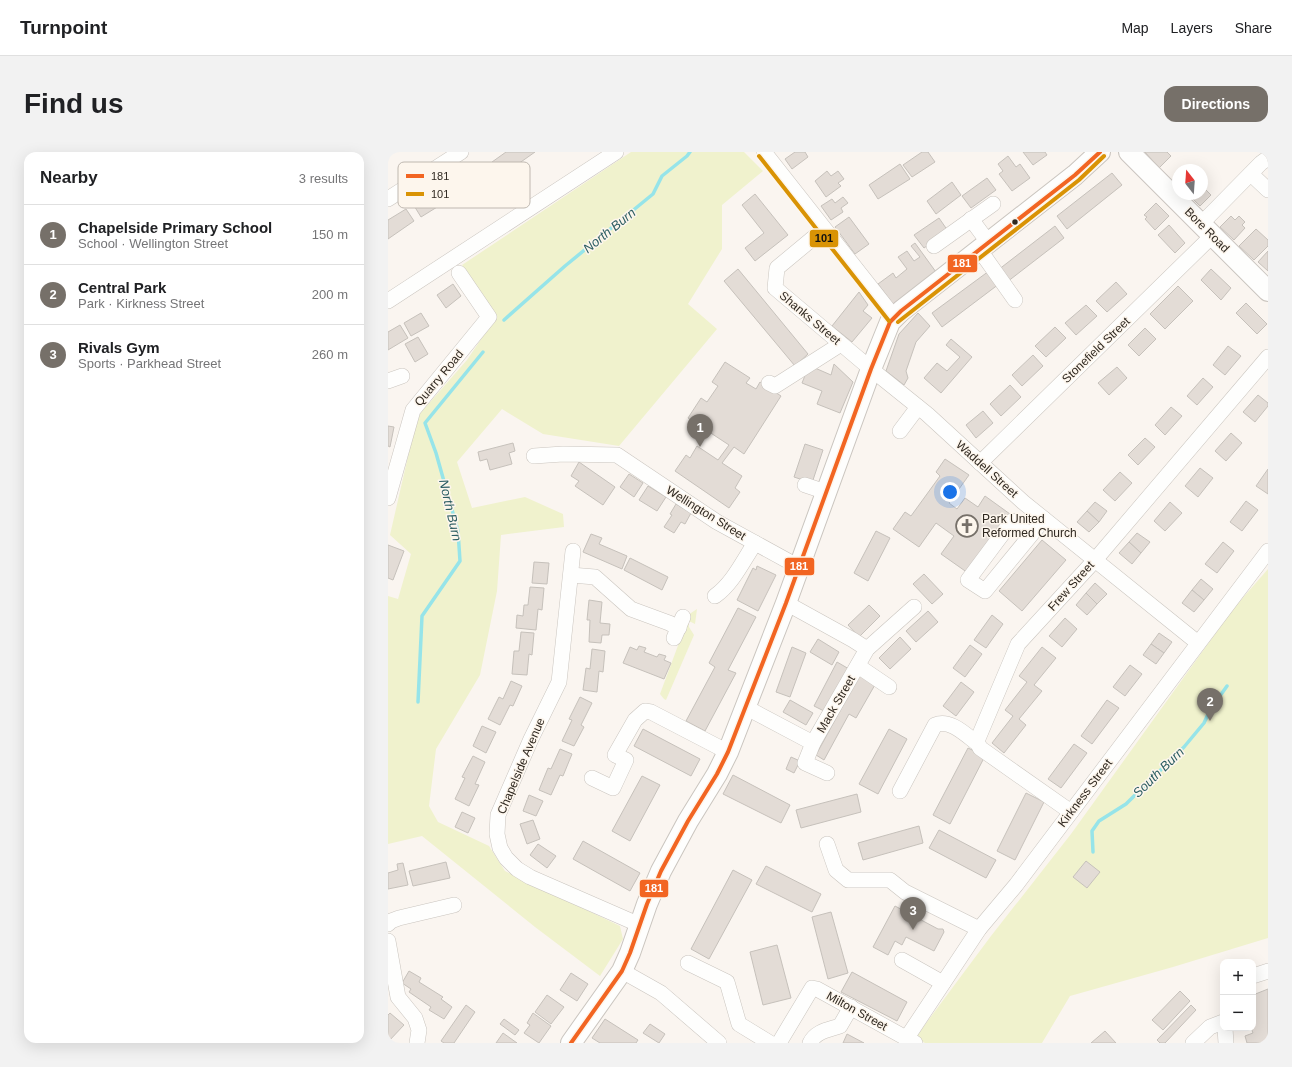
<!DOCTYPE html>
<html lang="en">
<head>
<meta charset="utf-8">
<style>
	body { margin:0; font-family:Arial,sans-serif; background:#f2f2f2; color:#202124 }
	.controls { position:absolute; right:12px; bottom:12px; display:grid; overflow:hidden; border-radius:8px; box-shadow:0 4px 16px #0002 }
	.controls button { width:36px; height:36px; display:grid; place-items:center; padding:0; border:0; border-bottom:1px solid #e0e0e0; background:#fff; color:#202124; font:20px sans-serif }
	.compass { position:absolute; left:784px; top:12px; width:36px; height:36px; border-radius:50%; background:#fff; box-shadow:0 4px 16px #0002; rotate:343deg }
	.you { position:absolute; left:562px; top:340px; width:14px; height:14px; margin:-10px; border:3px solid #fff; border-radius:50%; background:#1a73e8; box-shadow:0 0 0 6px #1a73e833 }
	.badge { display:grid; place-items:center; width:26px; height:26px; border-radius:50%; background:#767069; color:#fff; font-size:13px; font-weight:700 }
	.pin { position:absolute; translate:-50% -33px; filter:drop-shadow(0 1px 2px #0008) }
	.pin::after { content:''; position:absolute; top:21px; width:14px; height:12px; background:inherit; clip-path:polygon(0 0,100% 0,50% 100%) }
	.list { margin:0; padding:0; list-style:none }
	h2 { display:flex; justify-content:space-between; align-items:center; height:52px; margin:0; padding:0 16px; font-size:17px }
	h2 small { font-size:13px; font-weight:400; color:#757577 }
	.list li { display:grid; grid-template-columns:26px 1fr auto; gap:12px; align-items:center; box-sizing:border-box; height:60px; padding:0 16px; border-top:1px solid #e0e0e0 }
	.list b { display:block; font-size:15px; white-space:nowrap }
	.list p { margin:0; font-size:13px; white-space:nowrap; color:#757577 }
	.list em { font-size:13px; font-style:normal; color:#757577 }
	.map { position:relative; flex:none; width:880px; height:891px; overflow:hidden; border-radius:12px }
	header { display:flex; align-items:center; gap:24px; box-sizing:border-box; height:56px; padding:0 20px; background:#fff; border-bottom:1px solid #e0e0e0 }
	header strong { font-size:19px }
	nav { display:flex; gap:22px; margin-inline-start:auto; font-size:14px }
	.intro { display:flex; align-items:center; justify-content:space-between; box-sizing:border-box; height:96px; padding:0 24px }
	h1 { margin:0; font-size:28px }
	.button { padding:10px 18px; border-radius:12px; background:#767069; color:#fff; font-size:14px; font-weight:700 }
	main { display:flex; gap:24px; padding:0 24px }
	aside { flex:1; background:#fff; border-radius:12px; box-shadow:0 4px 16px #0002 }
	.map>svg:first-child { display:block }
	.green { fill:#f0f2cd }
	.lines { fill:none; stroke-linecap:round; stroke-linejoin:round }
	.stream { stroke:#96e4e9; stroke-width:3.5 }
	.building { fill:#e3dcd6; stroke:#c6c1bb }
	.minor-casing { stroke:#cac5bf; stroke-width:16 }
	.major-casing { stroke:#cac5bf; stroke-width:22 }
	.minor { stroke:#fefefd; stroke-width:15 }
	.major { stroke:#fefefd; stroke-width:20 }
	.bus-1-casing { stroke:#fdf6ed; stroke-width:7 }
	.bus-2-casing { stroke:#fdf6ed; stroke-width:7 }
	.bus-1 { stroke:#f26522; stroke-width:4 }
	.bus-2 { stroke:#d99305; stroke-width:4 }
	.bus-dot { fill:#2f2820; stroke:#fdf6ed; stroke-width:1.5 }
	.labels { text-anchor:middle; stroke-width:3; stroke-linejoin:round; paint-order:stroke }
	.street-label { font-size:12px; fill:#2f2820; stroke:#fdf6ed }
	.poi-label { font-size:12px; fill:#2f2820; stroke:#fdf6ed; text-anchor:start }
	.water-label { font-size:13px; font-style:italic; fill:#2d5e63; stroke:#fdf6ed }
	.key { fill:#fdf6ed; stroke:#bfb8b0; stroke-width:1 }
	.key-label { font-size:11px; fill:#2f2820 }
	.line-badge { stroke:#fdf6ed; stroke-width:1.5 }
	.badge-label { font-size:11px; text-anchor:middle; font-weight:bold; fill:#fff }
	.pale-badge-label { font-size:11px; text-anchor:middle; font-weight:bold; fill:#111 }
</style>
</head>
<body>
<header>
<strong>Turnpoint</strong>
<nav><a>Map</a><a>Layers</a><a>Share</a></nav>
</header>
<div class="intro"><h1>Find us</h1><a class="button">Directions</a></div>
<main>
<aside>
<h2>Nearby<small>3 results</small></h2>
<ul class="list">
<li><span class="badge">1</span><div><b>Chapelside Primary School</b><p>School · Wellington Street</p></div><em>150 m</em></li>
<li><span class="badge">2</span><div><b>Central Park</b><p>Park · Kirkness Street</p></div><em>200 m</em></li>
<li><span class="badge">3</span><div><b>Rivals Gym</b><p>Sports · Parkhead Street</p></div><em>260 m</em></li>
</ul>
</aside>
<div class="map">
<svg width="880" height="891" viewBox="0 0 880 891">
	<rect width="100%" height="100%" fill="#faf5f0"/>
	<g class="green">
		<path d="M243,0H356L375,19L334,53V97L300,152L329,177L231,294L155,282L114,257L69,310L84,356L137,345L175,362L176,375L113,383L109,439L92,523L48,597L41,654L50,670L101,694L117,719L232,774L235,787L212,824L147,775L34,684L0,692V444L10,447L23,402L2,383L29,265L79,208L108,165L74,113Z"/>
		<path d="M880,417V786L785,815L682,844L654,891H537L527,886L603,784L683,682L845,457Z"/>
		<path d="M309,457L307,472L303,470H301V475L306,483L278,548L276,547L272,542L298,472L300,463Z"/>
	</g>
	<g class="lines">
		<g class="stream">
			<path d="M116,168L177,114L265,42L274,24L299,4L302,0"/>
			<path d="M30,550L34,464L72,409L70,379L48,301L37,271L95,200"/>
			<path d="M705,700L704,679L711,669L738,652L796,595L816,571L822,558L839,534"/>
		</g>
	</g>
	<g class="building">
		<path d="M118,0H147L113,24L104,10Z"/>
		<path d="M407,0H417L420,5L404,17L397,7Z"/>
		<path d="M534,0H540L547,10L524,25L515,13Z"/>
		<path d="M635,0H657L659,3L645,13Z"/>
		<path d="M757,0H779L783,4L771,16Z"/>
		<path d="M620,4L628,15L632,12L642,26L624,39L611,22L615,19L610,12Z"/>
		<path d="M512,12L522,27L490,47L481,33Z"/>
		<path d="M439,19L443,24L450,19L456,27L450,31L453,34L438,45L427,29Z"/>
		<path d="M724,21L734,33L679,77L669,64Z"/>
		<path d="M599,26L608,38L583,56L574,44Z"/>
		<path d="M564,30L573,43L548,62L539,49Z"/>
		<path d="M814,34L823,43L812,54L800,42H814Z"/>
		<path d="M46,39L54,52L33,65L25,52Z"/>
		<path d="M367,42L400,83L367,109L357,96L376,81L354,53Z"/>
		<path d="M455,45L460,51L453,56L455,60L443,68L433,54L444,47L447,51Z"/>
		<path d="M768,51L781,64L767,78L757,67L759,65L756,63Z"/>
		<path d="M18,57L26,69L0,87V68Z"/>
		<path d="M843,64L847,68L851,64L857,70L854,73L857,76L846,88L832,75Z"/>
		<path d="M461,65L481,92L467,102L447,75Z"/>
		<path d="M551,66L560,79L536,96L526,83Z"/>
		<path d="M781,73L797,91L787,101L770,83Z"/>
		<path d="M667,74L676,86L619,130L610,118Z"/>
		<path d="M868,77L880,88V94L866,108L851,94Z"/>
		<path d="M527,91L548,120L505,152L490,132L505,121L508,126L519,117L510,105L519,99L526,109L532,105L523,94Z"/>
		<path d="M880,99V119L870,110Z"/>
		<path d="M350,117L420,202L407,214L336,129Z"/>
		<path d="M823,117L843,136L833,148L813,128Z"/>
		<path d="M601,119L611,132L554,175L544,161Z"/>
		<path d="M728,130L739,142L719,160L708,149Z"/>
		<path d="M65,132L73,144L58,156L49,143Z"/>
		<path d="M790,134L805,149L777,177L762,162Z"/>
		<path d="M471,140L480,153L475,159L484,166L464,190L444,174Z"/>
		<path d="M858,151L879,172L869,182L848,161Z"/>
		<path d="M698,153L709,164L688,183L677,171Z"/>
		<path d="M33,161L41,174L23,184L16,171Z"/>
		<path d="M530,161L542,174L528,190L518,219L520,226L516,233L498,219L511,182Z"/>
		<path d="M12,173L20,186L0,198V180Z"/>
		<path d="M667,175L678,186L658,205L647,194Z"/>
		<path d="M757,176L768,187L751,204L740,193Z"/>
		<path d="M30,185L40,202L27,210L17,192Z"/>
		<path d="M563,187L584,205L553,241L536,226L549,211L559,219L572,205L558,193Z"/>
		<path d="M840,194L853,204L837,223L825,213Z"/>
		<path d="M645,203L655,214L634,234L624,223Z"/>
		<path d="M337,210L362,226L358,231L368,237L372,230L393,244L356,302L346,295L334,311L354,324L347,336L352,340L341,356L287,319L298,303L302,306L309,294L330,308L341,293L300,266L313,246L319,250L330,234L324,230Z"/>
		<path d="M446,212L465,230L452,261L429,252L434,239L414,231L420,216L426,218L427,216L443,223Z"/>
		<path d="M729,215L739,226L721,243L710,231Z"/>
		<path d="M815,226L825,235L809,253L799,244Z"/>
		<path d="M622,233L633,245L613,264L602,252Z"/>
		<path d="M870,243L880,251V254L867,270L855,260Z"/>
		<path d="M783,255L794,264L777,283L767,273Z"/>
		<path d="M595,259L605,271L588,286L578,273Z"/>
		<path d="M0,274L6,275L2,295L0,294Z"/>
		<path d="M843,281L854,291L838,309L827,299Z"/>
		<path d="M757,286L767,295L750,313L740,303Z"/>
		<path d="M125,291L127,299L121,301L124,312L102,318L99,307L92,309L90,300Z"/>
		<path d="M417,292L435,298L424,331L406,325Z"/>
		<path d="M557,307L581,323L561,351L569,357L577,346L590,355L597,344L622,362L580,421L553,402L566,384L548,371L531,395L505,377L517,360L523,364L552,324L548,320Z"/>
		<path d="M191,310L227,335L215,353L187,334L191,329L183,324Z"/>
		<path d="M812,316L825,326L810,345L797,334Z"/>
		<path d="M880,317V342L868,334Z"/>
		<path d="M732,320L744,331L727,349L715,338Z"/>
		<path d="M241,322L255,331L246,345L232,335Z"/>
		<path d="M260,334L278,345L269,359L251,348Z"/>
		<path d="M858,349L870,358L854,379L842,370Z"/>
		<path d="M707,350L719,359L711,370L699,359Z"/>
		<path d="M782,350L794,361L777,379L766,369Z"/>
		<path d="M288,352L303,361L297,372L293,370L286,381L276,375L284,363L282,362Z"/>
		<path d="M699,359L711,370L701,380L689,370Z"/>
		<path d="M488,379L502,386L480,429L466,421Z"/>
		<path d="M749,381L762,390L753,401L741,390Z"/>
		<path d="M203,382L214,386L211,392L239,404L234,417L195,400Z"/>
		<path d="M654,388L678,408L634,459L611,439Z"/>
		<path d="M741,390L753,401L744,412L731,401Z"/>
		<path d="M835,390L846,399L829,421L817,412Z"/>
		<path d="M0,393L16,399L5,428L0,426Z"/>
		<path d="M242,406L280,425L274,438L236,418Z"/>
		<path d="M146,410L161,411L159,432L144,431Z"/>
		<path d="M369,414L388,423L370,459L349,448L365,416L368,418Z"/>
		<path d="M536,422L555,442L544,452L525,432Z"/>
		<path d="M813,427L825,437L816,448L804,438Z"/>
		<path d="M707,431L719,442L709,452L698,441Z"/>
		<path d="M142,435L156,436L154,458L150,457L148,478L128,476L129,463L135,464L136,453H140Z"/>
		<path d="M804,438L816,448L806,460L794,451Z"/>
		<path d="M698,441L709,452L699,463L688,453Z"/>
		<path d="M201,448L214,450L212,471L222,472L221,483H214L213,491L201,490L202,468H199Z"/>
		<path d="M481,453L492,464L471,485L460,473Z"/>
		<path d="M350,456L368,465L340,518L348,521L317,579L298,569L327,515L321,511Z"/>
		<path d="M540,459L550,470L528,490L518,479Z"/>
		<path d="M604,463L615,472L598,496L586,488Z"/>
		<path d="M677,466L689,477L674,495L661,484Z"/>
		<path d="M133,480L146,481L144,503L141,502L139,523L124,522L126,499H131Z"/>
		<path d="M771,481L784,490L776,501L763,492Z"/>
		<path d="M512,485L523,497L502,517L491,506Z"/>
		<path d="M430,487L451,500L444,513L422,500Z"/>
		<path d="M763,492L776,501L768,512L755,503Z"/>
		<path d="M582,493L594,502L577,525L565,516Z"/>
		<path d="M251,494L258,496L256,500L269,505L271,502L278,504L276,508L283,511L276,527L235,511L242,495L249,498Z"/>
		<path d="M404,495L418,501L402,545L388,540Z"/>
		<path d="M654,495L668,506L646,533L654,539L631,567L638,573L616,601L604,591L625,564L617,558L639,530L631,524Z"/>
		<path d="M204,497L217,499L215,520L211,519L209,540L195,538L198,516L202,517Z"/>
		<path d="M449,510L461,517L438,560L426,554Z"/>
		<path d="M742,513L754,522L737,544L725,535Z"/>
		<path d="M472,522L488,531L468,566L461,562L436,608L428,603Z"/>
		<path d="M123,529L134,534L125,554L122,553L112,573L100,567L111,545L115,547Z"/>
		<path d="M573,530L586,540L568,564L555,554Z"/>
		<path d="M192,545L204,551L193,573L196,575L186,594L174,589L184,568L181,567Z"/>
		<path d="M402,548L425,561L418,573L395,560Z"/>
		<path d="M719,548L731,556L704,592L693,584Z"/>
		<path d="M94,574L108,580L98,601L85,594Z"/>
		<path d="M255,577L312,607L303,624L246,594Z"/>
		<path d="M501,577L519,587L490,642L471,632Z"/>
		<path d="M686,592L699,601L673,636L660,627Z"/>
		<path d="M580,596L597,604L562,672L545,663Z"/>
		<path d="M172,597L184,602L175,624L172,623L163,643L151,638L160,616L163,617Z"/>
		<path d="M85,604L97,610L87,632L91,633L81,654L67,647L77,626L74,625Z"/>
		<path d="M403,605L412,609L406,621L398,617Z"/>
		<path d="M345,623L402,653L393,671L335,642Z"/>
		<path d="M254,624L272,633L242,689L224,679Z"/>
		<path d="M638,641L656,650L627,708L609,699Z"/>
		<path d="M469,642L473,660L413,676L408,658Z"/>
		<path d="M141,643L155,649L148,664L135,659Z"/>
		<path d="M74,660L87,666L80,681L67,675Z"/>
		<path d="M145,668L152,687L139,692L132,672Z"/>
		<path d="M531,674L535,691L475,708L470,691Z"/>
		<path d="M551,678L608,708L598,726L541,696Z"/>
		<path d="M195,689L252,721L242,739L185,707Z"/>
		<path d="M150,692L168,704L159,716L142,703Z"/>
		<path d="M698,709L712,720L699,736L685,725Z"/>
		<path d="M58,710L62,726L25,734L21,719Z"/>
		<path d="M15,711L20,733L0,737V721L10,718L9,712Z"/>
		<path d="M378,714L433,742L424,760L368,732Z"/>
		<path d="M345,718L364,728L321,807L303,797Z"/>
		<path d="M507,754L550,777H555L556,780L546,799L518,785L514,793L507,789L500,803L485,795Z"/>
		<path d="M443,760L460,821L440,827L424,765Z"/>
		<path d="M389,793L403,846L375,853L362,800Z"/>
		<path d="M21,819L33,826L31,830L55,845L53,847L64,855L56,867L41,858L43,855L21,840L23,837L14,831Z"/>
		<path d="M464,820L519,850L509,869L453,840Z"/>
		<path d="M183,821L200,832L189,849L172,838Z"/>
		<path d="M880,837V891H859L857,884L865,881L863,876H865V843Z"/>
		<path d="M792,839L802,849L775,878L764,868Z"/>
		<path d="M159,843L176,855L163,872L147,860Z"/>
		<path d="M78,853L87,860L66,891H56L53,889Z"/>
		<path d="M803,853L808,858L777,891H772L769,888Z"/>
		<path d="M2,861L16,873L0,890V863Z"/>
		<path d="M145,861L163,874L151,891L136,881L142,873L139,871Z"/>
		<path d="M116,867L131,878L127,883L112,872Z"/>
		<path d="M217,867L250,888L248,891H212L204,886Z"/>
		<path d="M262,872L277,882L271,891L255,881Z"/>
		<path d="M717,879L728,891H703Z"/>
		<path d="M115,881L129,891H108Z"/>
		<path d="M459,882L476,891H455Z"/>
	</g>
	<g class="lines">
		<g class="minor-casing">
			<g id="minor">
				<path d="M376,0L506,165"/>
				<path d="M863,22L880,38"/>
				<path d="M0,47L73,0"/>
				<path d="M583,67L600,90"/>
				<path d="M812,73L873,11L880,6"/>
				<path d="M436,77L389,116L387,136L483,217L539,262L635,350L810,491"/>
				<path d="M546,94L605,52"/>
				<path d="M591,97L627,148"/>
				<path d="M0,149L228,0"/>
				<path d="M0,229L14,224"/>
				<path d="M381,231L387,234L453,192"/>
				<path d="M512,279L530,255"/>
				<path d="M146,304L175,302L229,303L329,370L411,415"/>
				<path d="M592,311L824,84"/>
				<path d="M417,333L438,340"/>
				<path d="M0,346L25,258L101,165L71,121"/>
				<path d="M642,383L624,369L580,428L597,439L656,367"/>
				<path d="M185,399L171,530L143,587L110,663L109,682L112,696L118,706L129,717L142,725L252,773"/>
				<path d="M183,423L207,425L243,457L281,471L291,476"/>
				<path d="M327,444C345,431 355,409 367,391"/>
				<path d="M398,451L465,488L479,497"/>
				<path d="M286,486L295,465"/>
				<path d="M470,514L501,535"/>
				<path d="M357,555L425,591L417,611L439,621"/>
				<path d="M425,591L479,497L526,455"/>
				<path d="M204,626L225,636L238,608L227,603L247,568L257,559L263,560L340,600"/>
				<path d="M512,639L547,573C562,566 579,584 590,592"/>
				<path d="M683,660L592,596L589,589L630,492L707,408L880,205"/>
				<path d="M439,692L448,718L460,728H502L517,740L591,777"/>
				<path d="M0,772L3,769L11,766L66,753"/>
				<path d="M0,789L10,845L27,866L31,878L29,891"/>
				<path d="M514,808L555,831"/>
				<path d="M300,811L339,830L351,872L382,891"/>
				<path d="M234,819L273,841L331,891"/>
				<path d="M865,824L880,819"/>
				<path d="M837,876L838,891"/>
				<path d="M518,887L591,777L628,733L880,399"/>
				<path d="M391,891L424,836L429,837L527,891"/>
				<path d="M422,891C428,879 440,878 452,874L463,855"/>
				<path d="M805,891L822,875L835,870"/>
			</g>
		</g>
		<g class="major-casing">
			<g id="major">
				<path d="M741,0L880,139"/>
				<path d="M183,891L234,819L242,801L259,752L273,719L300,669L329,622L340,600L398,451L483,217L502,170L513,159L687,23L712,0"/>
			</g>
		</g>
		<use href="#minor" class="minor"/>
		<use href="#major" class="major"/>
		<g class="bus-1-casing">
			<path id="bus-1" d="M183,891L234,819L242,801L259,752L273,719L300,669L329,622L340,600L398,451L483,217L502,170L513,159L687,23L712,0"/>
		</g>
		<g class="bus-2-casing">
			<g id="bus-2">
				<path d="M371,4L501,169"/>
				<path d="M510,170L691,28L716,4"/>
			</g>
		</g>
		<use href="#bus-1" class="bus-1"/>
		<use href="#bus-2" class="bus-2"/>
	</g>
	<defs>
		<g id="church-ring" transform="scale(1.15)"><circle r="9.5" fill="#fdf6ed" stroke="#767069" stroke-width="1.5"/><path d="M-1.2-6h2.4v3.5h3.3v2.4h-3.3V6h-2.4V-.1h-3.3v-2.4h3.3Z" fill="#767069"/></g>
	</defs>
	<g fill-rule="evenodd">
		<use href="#church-ring" x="579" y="374"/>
	</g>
	<circle class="bus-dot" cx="627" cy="70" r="3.5"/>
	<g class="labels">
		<g class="street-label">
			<text transform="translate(819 78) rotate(45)" y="4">Bore Road</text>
			<text transform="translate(422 166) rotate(40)" y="4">Shanks Street</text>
			<text transform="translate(708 198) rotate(-44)" y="4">Stonefield Street</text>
			<text transform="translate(51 226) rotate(-50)" y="4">Quarry Road</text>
			<text transform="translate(599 317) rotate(42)" y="4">Waddell Street</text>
			<text transform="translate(318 361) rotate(32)" y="4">Wellington Street</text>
			<text transform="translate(683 434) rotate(-48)" y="4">Frew Street</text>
			<text transform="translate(448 552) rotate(-60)" y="4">Mack Street</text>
			<text transform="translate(133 614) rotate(-67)" y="4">Chapelside Avenue</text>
			<text transform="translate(697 641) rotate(-53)" y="4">Kirkness Street</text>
			<text transform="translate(469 859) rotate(29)" y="4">Milton Street</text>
		</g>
		<g class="poi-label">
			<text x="594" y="371">Park United<tspan x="594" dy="14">Reformed Church</tspan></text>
		</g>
		<g class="water-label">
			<text transform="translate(221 78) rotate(-39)" y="5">North Burn</text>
			<text transform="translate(63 358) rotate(77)" y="5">North Burn</text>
			<text transform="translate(770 620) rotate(-44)" y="5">South Burn</text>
		</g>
	</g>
	<rect x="10" y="10" width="132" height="46" rx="6" class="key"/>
	<rect x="18" y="22" width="18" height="4" fill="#f26522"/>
	<rect x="18" y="40" width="18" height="4" fill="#d99305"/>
	<g class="key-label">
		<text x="43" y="28">181</text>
		<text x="43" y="46">101</text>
	</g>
	<g class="line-badge">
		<rect x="421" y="77" width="30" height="19" rx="4" fill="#d99305"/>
		<rect x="559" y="102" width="31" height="19" rx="4" fill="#f26522"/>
		<rect x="396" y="405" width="31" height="19" rx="4" fill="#f26522"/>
		<rect x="251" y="727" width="30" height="19" rx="4" fill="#f26522"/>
	</g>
	<g class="badge-label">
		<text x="574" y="115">181</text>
		<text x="411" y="418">181</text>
		<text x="266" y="740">181</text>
	</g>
	<g class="pale-badge-label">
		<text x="436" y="90">101</text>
	</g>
</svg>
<div class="controls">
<button>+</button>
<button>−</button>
</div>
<svg class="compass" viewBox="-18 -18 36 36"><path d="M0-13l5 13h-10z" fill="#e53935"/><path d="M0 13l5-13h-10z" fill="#757577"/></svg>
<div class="you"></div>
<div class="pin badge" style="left:312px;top:295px">1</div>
<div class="pin badge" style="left:822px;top:569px">2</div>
<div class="pin badge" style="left:525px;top:778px">3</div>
</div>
</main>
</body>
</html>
